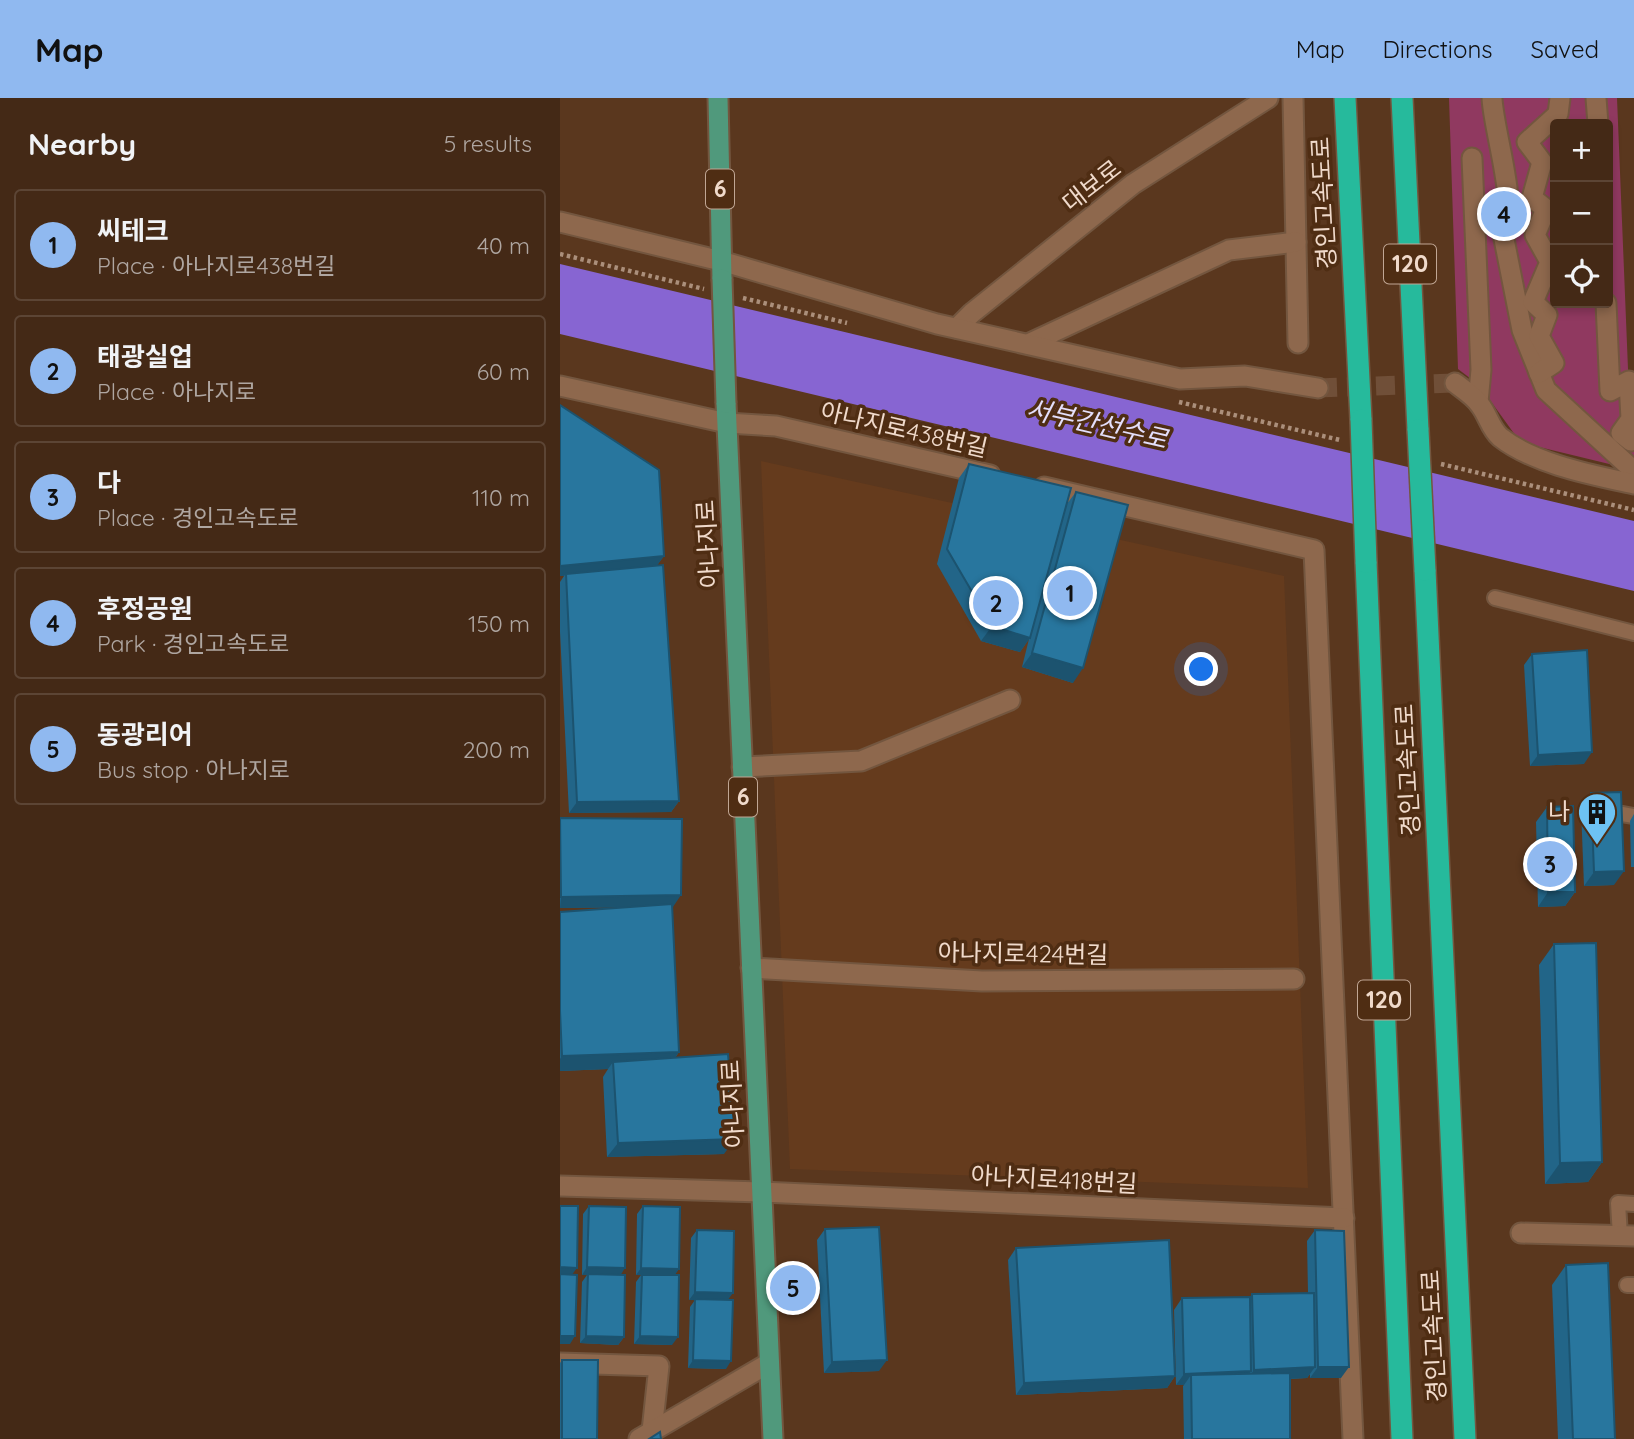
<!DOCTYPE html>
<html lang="en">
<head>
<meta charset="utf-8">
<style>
	body { margin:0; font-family:Quicksand,"Noto Sans KR",sans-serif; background:#4e3523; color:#f1f3f6 }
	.controls { position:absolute; right:21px; top:21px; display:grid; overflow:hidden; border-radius:7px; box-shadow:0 4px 10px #0003 }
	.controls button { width:63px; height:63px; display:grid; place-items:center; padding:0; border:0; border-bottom:2px solid #5c4535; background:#442916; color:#f1f3f6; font:35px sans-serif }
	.you { position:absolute; left:642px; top:572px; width:24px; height:24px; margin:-18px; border:5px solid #fff; border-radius:50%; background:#1a73e8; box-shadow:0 0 0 10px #1a73e833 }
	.badge { display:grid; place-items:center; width:46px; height:46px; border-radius:50%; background:#90b9f0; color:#111; font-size:23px; font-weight:700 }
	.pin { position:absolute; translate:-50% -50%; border:4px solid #fff; box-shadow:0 2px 7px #0006 }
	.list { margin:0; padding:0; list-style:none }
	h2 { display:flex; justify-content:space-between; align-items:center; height:91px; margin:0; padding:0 28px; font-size:30px }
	h2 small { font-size:23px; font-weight:400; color:#afa6a1 }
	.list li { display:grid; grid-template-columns:46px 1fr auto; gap:21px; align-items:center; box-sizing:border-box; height:112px; margin:0 14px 14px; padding:0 14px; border:2px solid #5c4535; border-radius:7px }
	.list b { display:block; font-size:26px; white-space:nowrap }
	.list p { margin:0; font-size:23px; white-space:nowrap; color:#afa6a1 }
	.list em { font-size:23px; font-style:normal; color:#afa6a1 }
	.icon { flex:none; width:38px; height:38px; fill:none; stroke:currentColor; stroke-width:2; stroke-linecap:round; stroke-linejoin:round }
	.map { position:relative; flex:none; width:1074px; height:1341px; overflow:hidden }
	header { display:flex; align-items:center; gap:42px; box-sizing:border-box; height:98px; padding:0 35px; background:#90b9f0; color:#111 }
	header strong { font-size:33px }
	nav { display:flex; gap:38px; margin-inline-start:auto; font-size:24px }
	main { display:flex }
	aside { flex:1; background:#442916 }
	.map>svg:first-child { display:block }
	.built { fill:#653b1d }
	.green { fill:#903960; fill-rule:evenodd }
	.water { fill:#8765d2 }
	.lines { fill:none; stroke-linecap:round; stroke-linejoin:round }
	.tertiary-tunnel { stroke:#704f38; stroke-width:19; stroke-dasharray:19 10; stroke-linecap:butt }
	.service-casing { stroke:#73563f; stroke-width:18 }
	.pedestrian-casing { stroke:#73563f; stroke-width:23 }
	.minor-casing { stroke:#73563f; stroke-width:23 }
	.tertiary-casing { stroke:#73563f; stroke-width:23 }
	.primary-casing { stroke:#73563f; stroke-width:23 }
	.motorway-casing { stroke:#73563f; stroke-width:24 }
	.path { stroke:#ab8f7b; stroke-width:4.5; stroke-dasharray:3.5 3.5; stroke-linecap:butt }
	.service { stroke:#8e684d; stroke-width:14 }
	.pedestrian { stroke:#8e684d; stroke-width:19 }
	.minor { stroke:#8e684d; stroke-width:19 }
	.tertiary { stroke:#8e684d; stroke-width:19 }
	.primary { stroke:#50997c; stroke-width:19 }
	.motorway { stroke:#26ba9c; stroke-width:21 }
	.primary-bridge-casing { stroke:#73563f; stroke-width:23; stroke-linecap:butt }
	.motorway-bridge-casing { stroke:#73563f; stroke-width:24; stroke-linecap:butt }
	.primary-bridge { stroke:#50997c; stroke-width:19 }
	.motorway-bridge { stroke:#26ba9c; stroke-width:21 }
	.wall { fill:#226588 }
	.shaded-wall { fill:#1c536f }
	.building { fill:#28769e; stroke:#1c536f; stroke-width:2 }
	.labels { text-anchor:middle; stroke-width:7; stroke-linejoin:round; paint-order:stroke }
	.shield { fill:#4f2d13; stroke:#c0a694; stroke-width:2 }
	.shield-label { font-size:23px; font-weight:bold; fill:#f0dacb }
	.street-label { font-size:24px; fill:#f0dacb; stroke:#4f2d13 }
	.poi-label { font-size:24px; fill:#f0dacb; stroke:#4f2d13; text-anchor:end }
	.water-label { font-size:26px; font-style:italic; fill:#e4dffb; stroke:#4f2d13 }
</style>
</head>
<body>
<header>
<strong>Map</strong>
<nav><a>Map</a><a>Directions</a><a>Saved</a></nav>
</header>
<main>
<aside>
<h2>Nearby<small>5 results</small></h2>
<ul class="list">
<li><span class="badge">1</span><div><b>씨테크</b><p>Place · 아나지로438번길</p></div><em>40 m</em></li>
<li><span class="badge">2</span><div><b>태광실업</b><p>Place · 아나지로</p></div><em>60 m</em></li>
<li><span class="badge">3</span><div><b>다</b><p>Place · 경인고속도로</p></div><em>110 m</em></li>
<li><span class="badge">4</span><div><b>후정공원</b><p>Park · 경인고속도로</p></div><em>150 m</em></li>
<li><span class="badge">5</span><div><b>동광리어</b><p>Bus stop · 아나지로</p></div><em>200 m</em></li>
</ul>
</aside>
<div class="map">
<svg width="1074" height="1341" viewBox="0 0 1074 1341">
	<rect width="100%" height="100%" fill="#5a371e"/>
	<path class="built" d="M201,363L724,478L748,1090L230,1071Z"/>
	<path class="green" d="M889,0H1057L1070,320L1074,321V372L975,348L958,341L919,287L898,271ZM995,26H1048V205H995Z"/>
	<path class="water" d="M0,166L1074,423V493L0,236Z"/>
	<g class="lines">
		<path class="tertiary-tunnel" d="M758,290L895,285"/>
		<g class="service-casing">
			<g id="service">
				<path d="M935,500L1074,535"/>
				<path d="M1062,716L1074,718"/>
				<path d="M1060,1138L1058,1105L1074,1106"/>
				<path d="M1067,1187H1074"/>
			</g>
		</g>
		<g class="pedestrian-casing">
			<g id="pedestrian">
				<path d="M932,0C933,31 960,114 943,136L962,232L986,292L1073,372"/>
				<path d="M1036,0L1038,26"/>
				<path d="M1046,205L1050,293L1069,283L1071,321L1061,335L1071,343"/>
				<path d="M979,275L994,265L979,238L987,217L973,204L990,164L975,137L986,111L972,100L982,64L967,44L998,16L1000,0"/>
			</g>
		</g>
		<g class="minor-casing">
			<g id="minor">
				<path d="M733,0L738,245"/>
				<path d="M912,60L921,272L918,304"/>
				<path d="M397,230L412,215L573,86L708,0"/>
				<path d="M468,246L669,152L736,144"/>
				<path d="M0,288L167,325L216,328L430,377"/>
				<path d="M484,389L754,452L793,1341"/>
				<path d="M182,669L301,663L450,602"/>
				<path d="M191,870L422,883L734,881"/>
				<path d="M0,1088L201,1094L784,1120"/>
				<path d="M0,1265L99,1268L92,1333"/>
				<path d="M79,1341L209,1265"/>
			</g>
		</g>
		<g class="tertiary-casing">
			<g id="tertiary">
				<path d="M0,124L161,163L377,226L620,281L685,278L758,290"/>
				<path d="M895,285C904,292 914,298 920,307C928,317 930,330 940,339C974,366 1033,377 1074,386"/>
				<path d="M961,1135L1074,1138"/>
			</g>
		</g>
		<g class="primary-casing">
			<g id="primary">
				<path d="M158,0L162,181"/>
				<path d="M166,305L213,1341"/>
			</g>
		</g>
		<g class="motorway-casing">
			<g id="motorway">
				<path d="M785,0L801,322"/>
				<path d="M842,0L858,332"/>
				<path d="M806,464L842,1341"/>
				<path d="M865,472L905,1341"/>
			</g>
		</g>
		<g class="path">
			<path d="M0,156L144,191"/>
			<path d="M183,200L287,225"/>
			<path d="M619,304L780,342"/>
			<path d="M881,366L1074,412"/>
		</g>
		<use href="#service" class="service"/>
		<use href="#pedestrian" class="pedestrian"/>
		<use href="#minor" class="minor"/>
		<use href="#tertiary" class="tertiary"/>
		<use href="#primary" class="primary"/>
		<use href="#motorway" class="motorway"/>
		<g class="primary-bridge-casing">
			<path id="primary-bridge" d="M162,181L166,305"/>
		</g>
		<g class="motorway-bridge-casing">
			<g id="motorway-bridge">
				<path d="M801,322L806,464"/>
				<path d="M858,332L865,472"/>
			</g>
		</g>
		<use href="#primary-bridge" class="primary-bridge"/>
		<use href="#motorway-bridge" class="motorway-bridge"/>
	</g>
	<g class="wall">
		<path d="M0,307L104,458L97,467L119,703L111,714L9,715L0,534V484L4,478H0Z"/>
		<path d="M409,366L506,407L516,394L513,585L462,569L469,541L460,554L421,543L377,466L399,380Z"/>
		<path d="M972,556L1024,666L970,668L964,567Z"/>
		<path d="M1031,695L1054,787L1024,788L1021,710Z"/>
		<path d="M987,709L1015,794L1005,808L978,809L976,724Z"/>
		<path d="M1074,716V769H1071L1070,723Z"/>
		<path d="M0,720L112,809L119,954L115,960L164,1056L47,1059L43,979L48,971L0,973V814L67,809L0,810Z"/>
		<path d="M994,846L1042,1064L1028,1084L985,1086L979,867Z"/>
		<path d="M29,1108L60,1177L64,1239L58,1247L20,1245L22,1184L27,1177H22L23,1116Z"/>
		<path d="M83,1108L119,1171L114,1177L112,1247L74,1246L76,1184L81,1177H76L77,1116Z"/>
		<path d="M265,1131L319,1273L264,1275L257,1142Z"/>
		<path d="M137,1132L168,1202L166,1271L128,1270L130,1209L135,1202H129L131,1140Z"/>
		<path d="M755,1132L781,1280H750V1276L747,1280L730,1281V1341H624L623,1288L624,1287H616L614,1212L622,1200L690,1199L692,1196L748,1195L747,1143Z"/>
		<path d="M456,1150L615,1278L607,1290L456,1297L448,1162Z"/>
		<path d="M1006,1167L1055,1341H998L992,1187Z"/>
		<path d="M2,1262L37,1341H0V1265Z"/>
	</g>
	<g class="shaded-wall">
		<path d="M104,458L96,469L6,476L4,478H0V468Z"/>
		<path d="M432,528L470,540L460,554L421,543Z"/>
		<path d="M472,555L523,570L513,585L462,569Z"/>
		<path d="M1032,654L1024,666L970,668L978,657Z"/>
		<path d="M119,703L111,714L9,715L17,704Z"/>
		<path d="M1064,773L1054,787L1024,788L1034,774Z"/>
		<path d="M988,794H1015L1005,808L978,809Z"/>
		<path d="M121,797L113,809L0,810L1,799Z"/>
		<path d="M119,954L109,969L53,964L48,971L0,973V961L2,958Z"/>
		<path d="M175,1041L164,1056L47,1059L58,1045Z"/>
		<path d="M1042,1064L1028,1084L985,1086L1000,1065Z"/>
		<path d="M0,1169L17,1170L11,1178L0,1177Z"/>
		<path d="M27,1169L65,1170L60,1178L22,1177Z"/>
		<path d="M81,1170L119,1171L114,1178L76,1177Z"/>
		<path d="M135,1194L173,1195L167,1203L129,1202Z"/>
		<path d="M0,1238H15L10,1246H0Z"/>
		<path d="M26,1238L64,1239L58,1247L20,1245Z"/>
		<path d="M80,1238L118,1239L112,1247L74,1246Z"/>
		<path d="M133,1262L171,1263L166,1271L128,1270Z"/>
		<path d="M327,1262L319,1273L264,1275L272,1264Z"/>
		<path d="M755,1269L747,1280L686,1283L694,1272Z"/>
		<path d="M758,1269H789L781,1280H750Z"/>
		<path d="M691,1273L683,1284L631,1277L624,1287H616L624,1276Z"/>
		<path d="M615,1278L607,1290L456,1297L464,1285Z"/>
	</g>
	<g class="building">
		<path d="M0,307L99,372L104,458L0,468Z"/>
		<path d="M409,366L511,390L470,540L432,528L387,451Z"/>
		<path d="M516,394L568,407L523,570L472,555Z"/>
		<path d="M103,467L119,703L17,704L6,476Z"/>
		<path d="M1027,552L1032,654L978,657L972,556Z"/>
		<path d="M1061,694L1064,773L1034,774L1031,695Z"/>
		<path d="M1013,708L1015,794H988L987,709Z"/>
		<path d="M0,720L122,721L121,797L1,799Z"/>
		<path d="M112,806L119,954L2,958L0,913V814Z"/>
		<path d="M1036,845L1042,1064L1000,1065L994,846Z"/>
		<path d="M168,956L175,1041L58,1045L53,964Z"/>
		<path d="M0,1108H18L17,1170L0,1169Z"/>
		<path d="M29,1108L66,1109L65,1170L27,1169Z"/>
		<path d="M83,1108L120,1109L119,1171L81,1170Z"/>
		<path d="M319,1129L327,1262L272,1264L265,1131Z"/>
		<path d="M137,1132L174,1133L173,1195L135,1194Z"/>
		<path d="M755,1132L784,1133L789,1269H758Z"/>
		<path d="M609,1142L615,1278L464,1285L456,1150Z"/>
		<path d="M1048,1165L1055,1341H1013L1006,1167Z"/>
		<path d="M0,1176L17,1177L15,1238H0Z"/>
		<path d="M28,1176L65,1177L64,1239L26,1238Z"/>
		<path d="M82,1177H119L118,1239L80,1238Z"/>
		<path d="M754,1195L755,1269L694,1272L692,1196Z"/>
		<path d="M690,1199L691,1273L624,1276L622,1200Z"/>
		<path d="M135,1201L173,1202L171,1263L133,1262Z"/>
		<path d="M2,1262H38L37,1341H2Z"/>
		<path d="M730,1275V1341H632L631,1277Z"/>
		<path d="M100,1334L101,1341H89Z"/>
	</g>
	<defs>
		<g id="building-pin" transform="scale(2.0125)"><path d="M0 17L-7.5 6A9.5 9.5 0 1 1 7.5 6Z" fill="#6dc2f3" stroke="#4f2d13"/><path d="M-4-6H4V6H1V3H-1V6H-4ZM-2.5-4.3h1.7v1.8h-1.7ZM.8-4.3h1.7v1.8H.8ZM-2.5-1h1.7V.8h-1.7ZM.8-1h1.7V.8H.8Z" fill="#111"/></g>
	</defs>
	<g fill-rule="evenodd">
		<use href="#building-pin" x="1037" y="714"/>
	</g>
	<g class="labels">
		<g class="shield">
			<rect x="146" y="71.5" width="28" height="39" rx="5"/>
			<rect x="824" y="146.5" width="52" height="39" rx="5"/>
			<rect x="169" y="679.5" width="28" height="39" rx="5"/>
			<rect x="798" y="882.5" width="52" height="39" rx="5"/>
		</g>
		<g class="shield-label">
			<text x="160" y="99">6</text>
			<text x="850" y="174">120</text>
			<text x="183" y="707">6</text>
			<text x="824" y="910">120</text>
		</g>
		<g class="street-label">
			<text transform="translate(532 88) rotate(-38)" y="8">대보로</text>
			<text transform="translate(764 105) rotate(-93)" y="8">경인고속도로</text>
			<text transform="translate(344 332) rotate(13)" y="8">아나지로438번길</text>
			<text transform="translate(148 446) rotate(-93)" y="8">아나지로</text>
			<text transform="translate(848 672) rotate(-93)" y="8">경인고속도로</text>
			<text transform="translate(463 856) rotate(1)" y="8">아나지로424번길</text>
			<text transform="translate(173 1006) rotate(-93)" y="8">아나지로</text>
			<text transform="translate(494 1082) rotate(3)" y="8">아나지로418번길</text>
			<text transform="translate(874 1238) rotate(-93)" y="8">경인고속도로</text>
		</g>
		<g class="poi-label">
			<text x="1010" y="722">나</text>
		</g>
		<g class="water-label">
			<text transform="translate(537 326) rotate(13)" y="9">서부간선수로</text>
		</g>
	</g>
</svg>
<div class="controls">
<button>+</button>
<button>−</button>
<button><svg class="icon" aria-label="locate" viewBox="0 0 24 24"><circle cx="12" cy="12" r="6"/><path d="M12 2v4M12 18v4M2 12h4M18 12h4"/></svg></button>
</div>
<div class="you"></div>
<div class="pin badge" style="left:510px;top:495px">1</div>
<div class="pin badge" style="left:436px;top:505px">2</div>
<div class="pin badge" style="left:990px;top:766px">3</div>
<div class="pin badge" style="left:944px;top:116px">4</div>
<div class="pin badge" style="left:233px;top:1190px">5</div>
</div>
</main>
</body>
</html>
